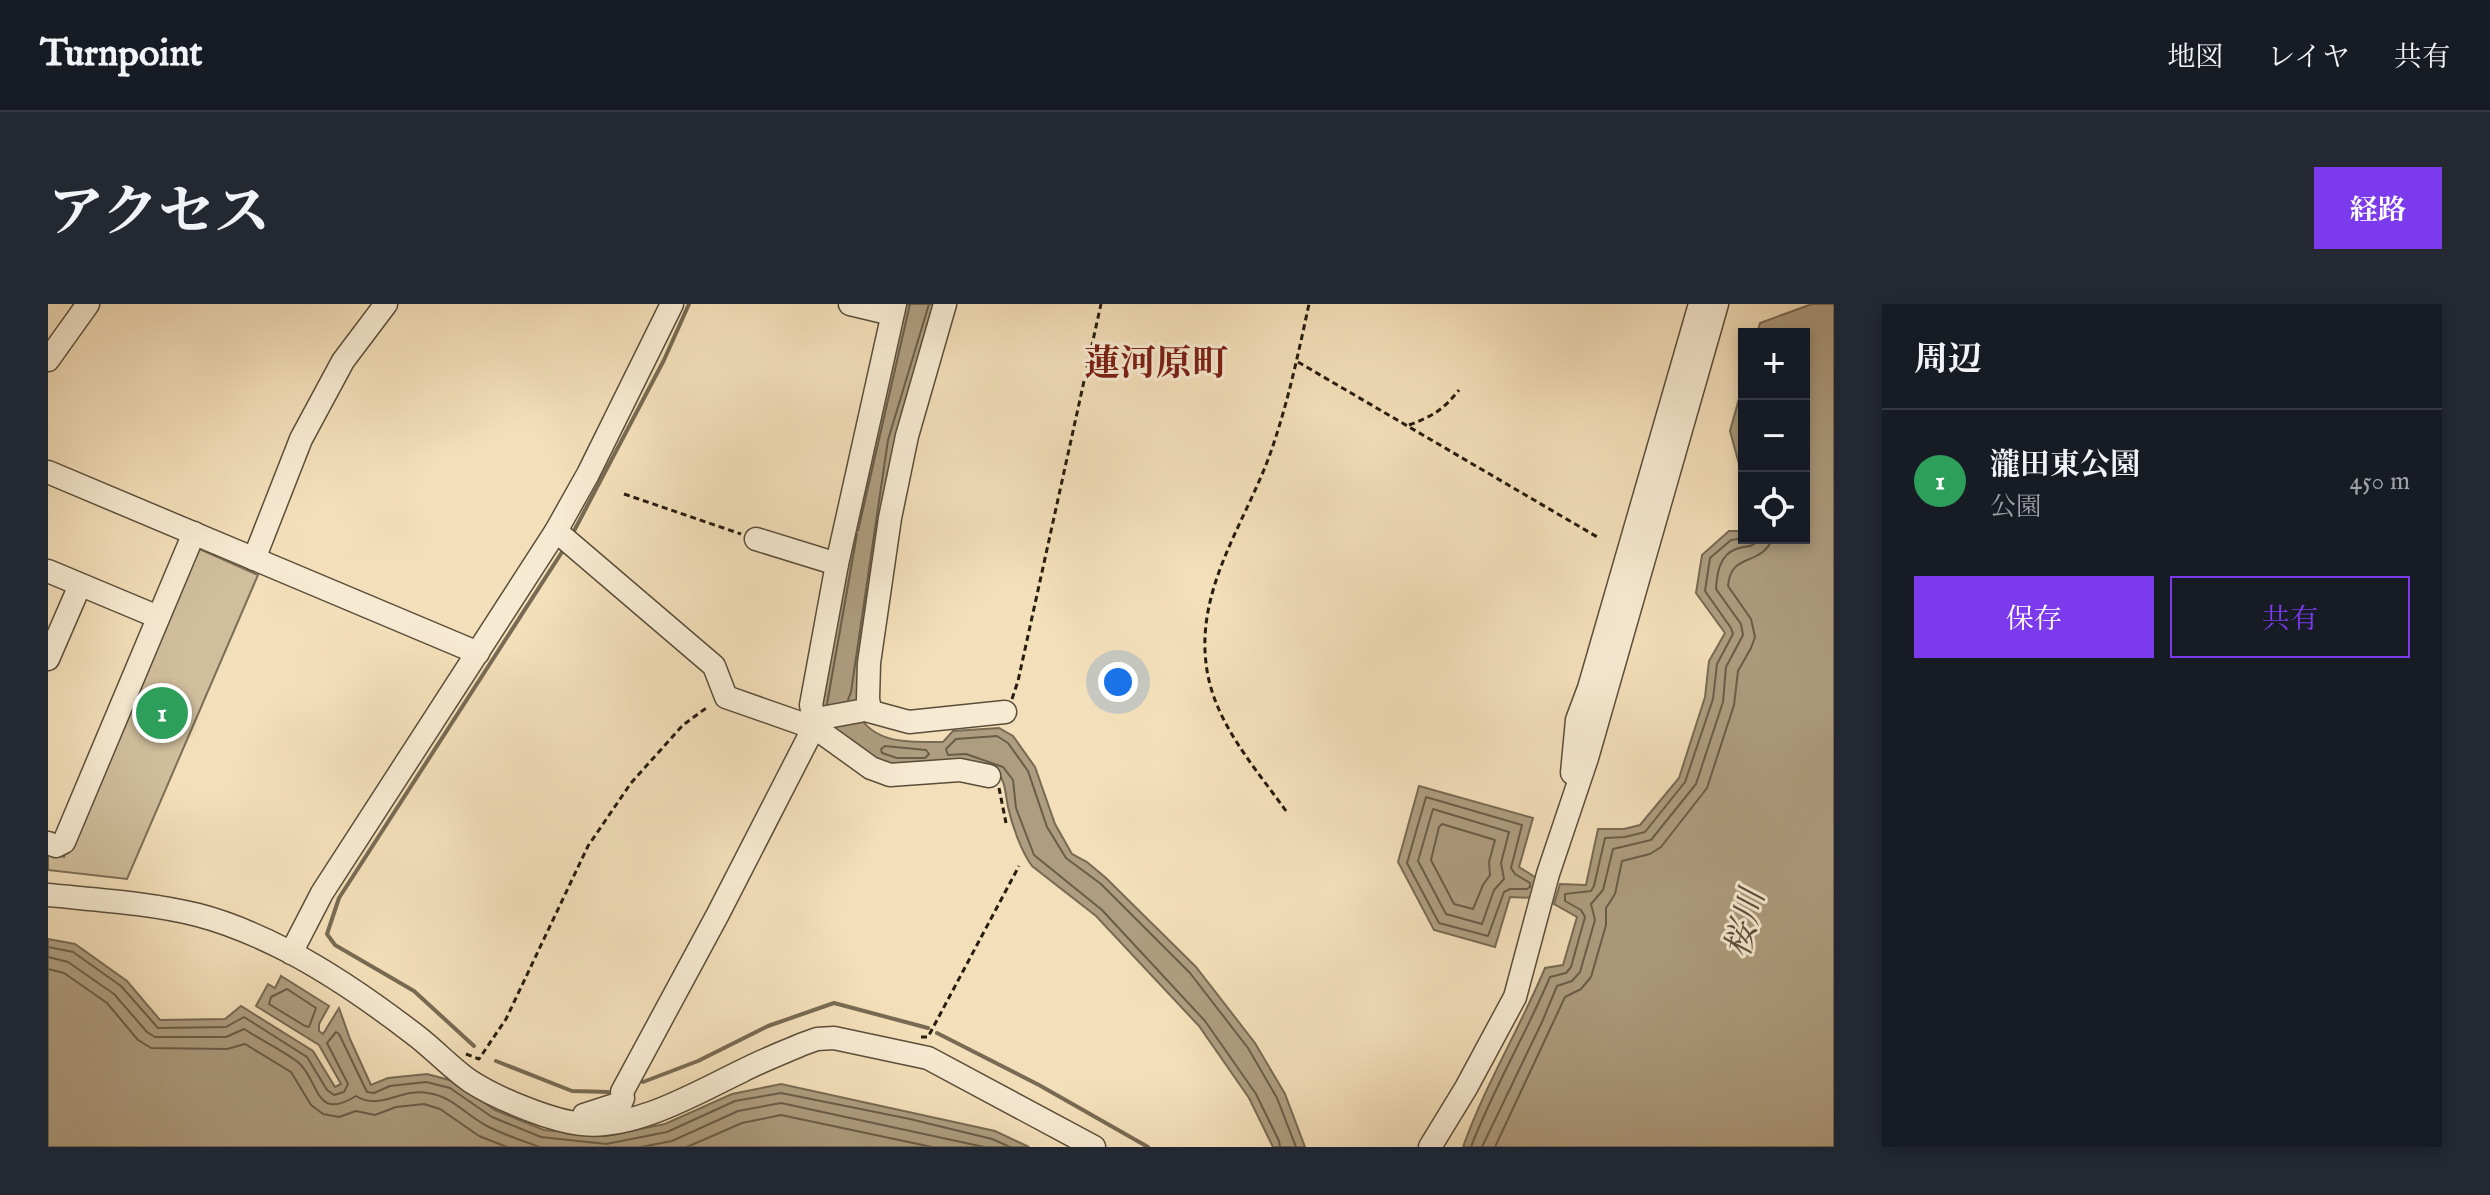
<!DOCTYPE html>
<html lang="ja">
<head>
<meta charset="utf-8">
<style>
	body { margin:0; font-family:"IM FELL English","Noto Serif JP",serif; background:#242831; color:#f1f3f6 }
	.controls { position:absolute; right:24px; top:24px; display:grid; overflow:hidden; border-radius:0px; box-shadow:0 4px 12px #0003 }
	.controls button { width:72px; height:72px; display:grid; place-items:center; padding:0; border:0; border-bottom:2px solid #363941; background:#171b24; color:#f1f3f6; font:40px sans-serif }
	.you { position:absolute; left:1070px; top:378px; width:28px; height:28px; margin:-20px; border:6px solid #fff; border-radius:50%; background:#1a73e8; box-shadow:0 0 0 12px #1a73e833 }
	.badge { display:grid; place-items:center; width:52px; height:52px; border-radius:50%; background:#7c3aed; color:#fff; font-size:26px; font-weight:700 }
	.pin { position:absolute; translate:-50% -50%; border:4px solid #fff; box-shadow:0 2px 8px #0006 }
	.list { margin:0; padding:0; list-style:none }
	h2 { display:flex; justify-content:space-between; align-items:center; height:104px; margin:0; padding:0 32px; font-size:34px }
	h2 small { font-size:26px; font-weight:400; color:#9ea1a6 }
	.list li { display:grid; grid-template-columns:52px 1fr auto; gap:24px; align-items:center; box-sizing:border-box; height:144px; padding:0 32px; border-top:2px solid #363941 }
	.list b { display:block; font-size:30px; white-space:nowrap }
	.list p { margin:0; font-size:26px; white-space:nowrap; color:#9ea1a6 }
	.list em { font-size:26px; font-style:normal; color:#9ea1a6 }
	.actions { display:flex; gap:16px; padding:24px 32px }
	.actions a { flex:1; padding:18px 0; border:2px solid #7c3aed; border-radius:0px; text-align:center; font-size:28px; color:#7c3aed }
	.actions .main { background:#7c3aed; color:#fff }
	.icon { flex:none; width:44px; height:44px; fill:none; stroke:currentColor; stroke-width:2; stroke-linecap:round; stroke-linejoin:round }
	.map { position:relative; flex:none; width:1786px; height:843px; overflow:hidden; border-radius:0px }
	header { display:flex; align-items:center; gap:48px; box-sizing:border-box; height:112px; padding:0 40px; background:#171b24; border-bottom:2px solid #363941 }
	header strong { font-size:38px }
	nav { display:flex; gap:44px; margin-inline-start:auto; font-size:28px }
	.intro { display:flex; align-items:center; justify-content:space-between; box-sizing:border-box; height:192px; padding:0 48px }
	h1 { margin:0; font-size:56px }
	.button { padding:20px 36px; border-radius:0px; background:#7c3aed; color:#fff; font-size:28px; font-weight:700 }
	main { display:flex; gap:48px; padding:0 48px }
	aside { flex:1; background:#171b24; border-radius:0px; box-shadow:0 4px 12px #0003 }
	.map>svg:first-child { display:block }
	.green { fill:#d0be9c; stroke:#7c6e56; stroke-width:2 }
	.water { fill:#ae9d80; stroke:#786a53; stroke-width:2 }
	.lines { fill:none; stroke-linecap:round; stroke-linejoin:round }
	.shore { stroke:#6a5d48; stroke-width:2 }
	.stream { stroke:#786a53; stroke-width:4 }
	.minor-casing { stroke:#5a4e3a; stroke-width:25 }
	.path { stroke:#271d10; stroke-width:3; stroke-dasharray:6 4; stroke-linecap:butt }
	.minor { stroke:#f7ead2; stroke-width:22 }
	.labels { text-anchor:middle; stroke-width:6; stroke-linejoin:round; paint-order:stroke }
	.water-label { font-size:34px; font-style:italic; fill:#5d503d; stroke:#f7ead2 }
	.quarter-label { font-size:36px; font-weight:bold; fill:#7a1f14; stroke:#f7ead2 }
</style>
</head>
<body>
<header>
<strong>Turnpoint</strong>
<nav><a>地図</a><a>レイヤ</a><a>共有</a></nav>
</header>
<div class="intro"><h1>アクセス</h1><a class="button">経路</a></div>
<main>
<div class="map">
<svg width="1786" height="843" viewBox="0 0 1786 843">
	<rect width="100%" height="100%" fill="#f3dfb9"/>
	<filter id="stains"><feTurbulence type="fractalNoise" baseFrequency=".0025" numOctaves="4"/><feColorMatrix values="0 0 0 0 .2 0 0 0 0 .09 0 0 0 0 .02 0 0 0 .5 -.17"/></filter>
	<radialGradient id="worn" r=".72"><stop offset=".6" stop-color="#630" stop-opacity="0"/><stop offset="1" stop-color="#630" stop-opacity=".3"/></radialGradient>
	<path class="green" d="M147,243L210,271L79,575L0,566V547L16,553Z"/>
	<g class="water">
		<path d="M854,0H889L811,391L806,401C820,441 859,438 895,438L905,427L951,424L965,432L987,463L1007,520L1024,550L1039,558L1058,574L1148,663L1207,739L1237,790L1257,843H1225L1201,794L1151,722L1048,612L984,562C973,547 964,521 960,503C957,488 958,479 949,467L848,462L822,454L778,420L770,405Z"/>
		<path d="M1764,0H1786V843H1415C1437,781 1472,724 1497,664L1515,661L1529,613L1506,600L1512,580L1538,581L1550,525H1576L1592,521L1631,474L1657,393L1661,357L1677,329L1648,289L1654,251L1681,227H1696V234H1756V30H1709L1712,19Z"/>
		<path d="M1696,77V168L1693,167L1682,127Z"/>
		<path d="M1371,482L1485,514L1471,563L1487,573L1503,576L1485,594L1462,593L1447,643L1386,626L1350,558Z"/>
		<path d="M0,635L27,640L79,677L112,716L177,715L193,702L265,747L287,783L293,780L271,741L208,702L220,680L227,684L233,672L281,702L271,720V727L275,730L291,704L302,735L323,781L340,774L379,770L405,777L447,806L496,826L557,832L617,820L684,790L733,780L947,827L981,843H0Z"/>
	</g>
	<g class="lines">
		<g class="shore">
			<path d="M810,227L862,0"/>
			<path d="M800,396L803,388L840,136L881,0"/>
			<path d="M779,400L809,230"/>
			<path d="M837,442L878,446L881,450L877,454H849L834,449L833,445Z"/>
			<path d="M1378,493L1474,521L1463,564L1467,570L1482,579V583L1479,585H1462L1456,588L1440,632L1391,619L1359,559Z"/>
			<path d="M1385,505L1461,528L1453,559L1456,575L1446,586L1434,620L1398,610L1370,557Z"/>
			<path d="M1394,520L1447,536L1441,558L1442,571L1435,581L1425,605L1406,600L1383,556L1391,523Z"/>
			<path d="M0,643L25,648L73,682L110,724L178,723L196,713L259,753L279,786L286,791L296,788L300,780L279,739L288,728L291,730L319,788L326,789L342,782L378,778L402,784L444,813L493,833L558,840L619,828L687,797L733,789L862,815L944,835L962,843"/>
			<path d="M0,653L20,658L66,690L99,728L107,733H178L196,725C213,736 234,746 250,758C272,777 266,818 308,792C332,807 352,784 380,789C404,792 419,812 439,822C456,831 475,837 492,843"/>
			<path d="M0,665L16,669L59,699L90,736L103,744L179,745L197,740L243,768L263,801L275,810L291,813L308,807L327,811L348,803L376,800L392,805L431,832L459,843"/>
			<path d="M239,685L268,704L261,723L257,722L221,700L223,693Z"/>
			<path d="M593,843L624,837L690,807L733,799L936,843"/>
			<path d="M639,843L694,819L733,811L884,843"/>
			<path d="M1232,843L1231,837L1208,790L1157,717L1054,606L986,551L968,504L965,476L955,463L918,450L900,451L898,445L908,435L949,432L960,439L980,467L999,523L1018,554L1053,580L1142,669L1200,744L1229,794L1248,843"/>
			<path d="M1423,843C1445,785 1478,730 1502,673L1518,669L1523,663L1537,613L1533,606L1517,597V590L1543,587L1546,582L1557,534L1577,533L1597,528L1637,478L1665,395L1669,360L1685,330L1683,324L1657,287L1662,254L1683,236L1698,234"/>
			<path d="M1434,843L1494,718L1509,682L1524,677L1532,668L1547,616L1543,600L1555,586L1565,545L1603,536L1648,480L1675,398L1678,363L1695,331L1693,320L1668,285C1669,270 1671,251 1688,245C1699,241 1704,245 1712,234"/>
			<path d="M1447,843L1517,693L1533,685L1543,673L1558,621V604L1567,590L1574,557L1602,550L1613,543L1659,484L1686,401L1690,367L1703,344L1707,333L1703,315L1680,282C1683,247 1712,264 1725,234"/>
		</g>
		<g class="stream">
			<path d="M526,227L616,56L641,0"/>
			<path d="M889,729L991,781L1100,843"/>
			<path d="M426,742L366,687L287,641L279,630L291,594L514,248"/>
			<path d="M448,757L524,787L560,788"/>
			<path d="M595,778L650,757L720,722L786,699L880,724"/>
		</g>
		<g class="minor-casing">
			<g id="minor">
				<path d="M802,0L844,10"/>
				<path d="M847,0L789,260L763,401L767,421L773,428L823,464L842,471L912,466L941,472"/>
				<path d="M0,56L40,0"/>
				<path d="M0,168L430,349"/>
				<path d="M508,227L666,362L678,393L755,420L767,421"/>
				<path d="M708,235L789,260"/>
				<path d="M206,255L253,135L295,57L338,0"/>
				<path d="M0,267L110,313"/>
				<path d="M0,355L32,281"/>
				<path d="M822,406L820,395L821,359L842,214L859,132L897,0"/>
				<path d="M1524,469L1529,416L1541,384L1652,0"/>
				<path d="M0,539L8,542L16,538L146,229"/>
				<path d="M0,591C50,596 102,599 150,611C181,619 211,632 240,647C284,670 327,700 366,730C386,745 402,763 422,777C448,794 503,817 534,820C586,826 648,789 694,767C713,757 734,749 755,740L769,735L786,734L880,754L1046,843"/>
				<path d="M243,649L274,589L508,227L540,170L624,0"/>
				<path d="M536,811L573,799L575,794L574,788L670,610L767,421L779,413L817,406L861,418L957,408"/>
				<path d="M1382,843L1418,784L1467,693L1500,570L1539,454L1669,0"/>
			</g>
		</g>
		<g class="path">
			<path d="M1250,58L1551,234"/>
			<path d="M1361,121C1385,112 1395,106 1411,86"/>
			<path d="M576,190L693,230"/>
			<path d="M964,395L970,377L1053,0"/>
			<path d="M951,484L958,519"/>
			<path d="M1238,507C1206,462 1164,416 1158,359C1149,284 1196,220 1221,153C1239,103 1250,51 1261,0"/>
			<path d="M873,733H880L971,562"/>
			<path d="M418,750L431,755L458,715L540,542L583,479L635,421L661,402"/>
		</g>
		<use href="#minor" class="minor"/>
	</g>
	<g class="labels">
		<g class="water-label">
			<text transform="translate(1696 619) rotate(-76)" y="12">桜川</text>
		</g>
		<g class="quarter-label">
			<text x="1108" y="71">蓮河原町</text>
		</g>
	</g>
	<rect width="100%" height="100%" filter="url(#stains)"/>
	<rect width="100%" height="100%" fill="url(#worn)"/>
</svg>
<div class="controls">
<button>+</button>
<button>−</button>
<button><svg class="icon" aria-label="locate" viewBox="0 0 24 24"><circle cx="12" cy="12" r="6"/><path d="M12 2v4M12 18v4M2 12h4M18 12h4"/></svg></button>
</div>
<div class="you"></div>
<div class="pin badge" style="left:114px;top:409px;background:#2e9e5b">1</div>
</div>
<aside>
<h2>周辺<small></small></h2>
<ul class="list">
<li><span class="badge" style="background:#2e9e5b">1</span><div><b>瀧田東公園</b><p>公園</p></div><em>450 m</em></li>
</ul>
<div class="actions"><a class="main">保存</a><a>共有</a></div>
</aside>
</main>
</body>
</html>
